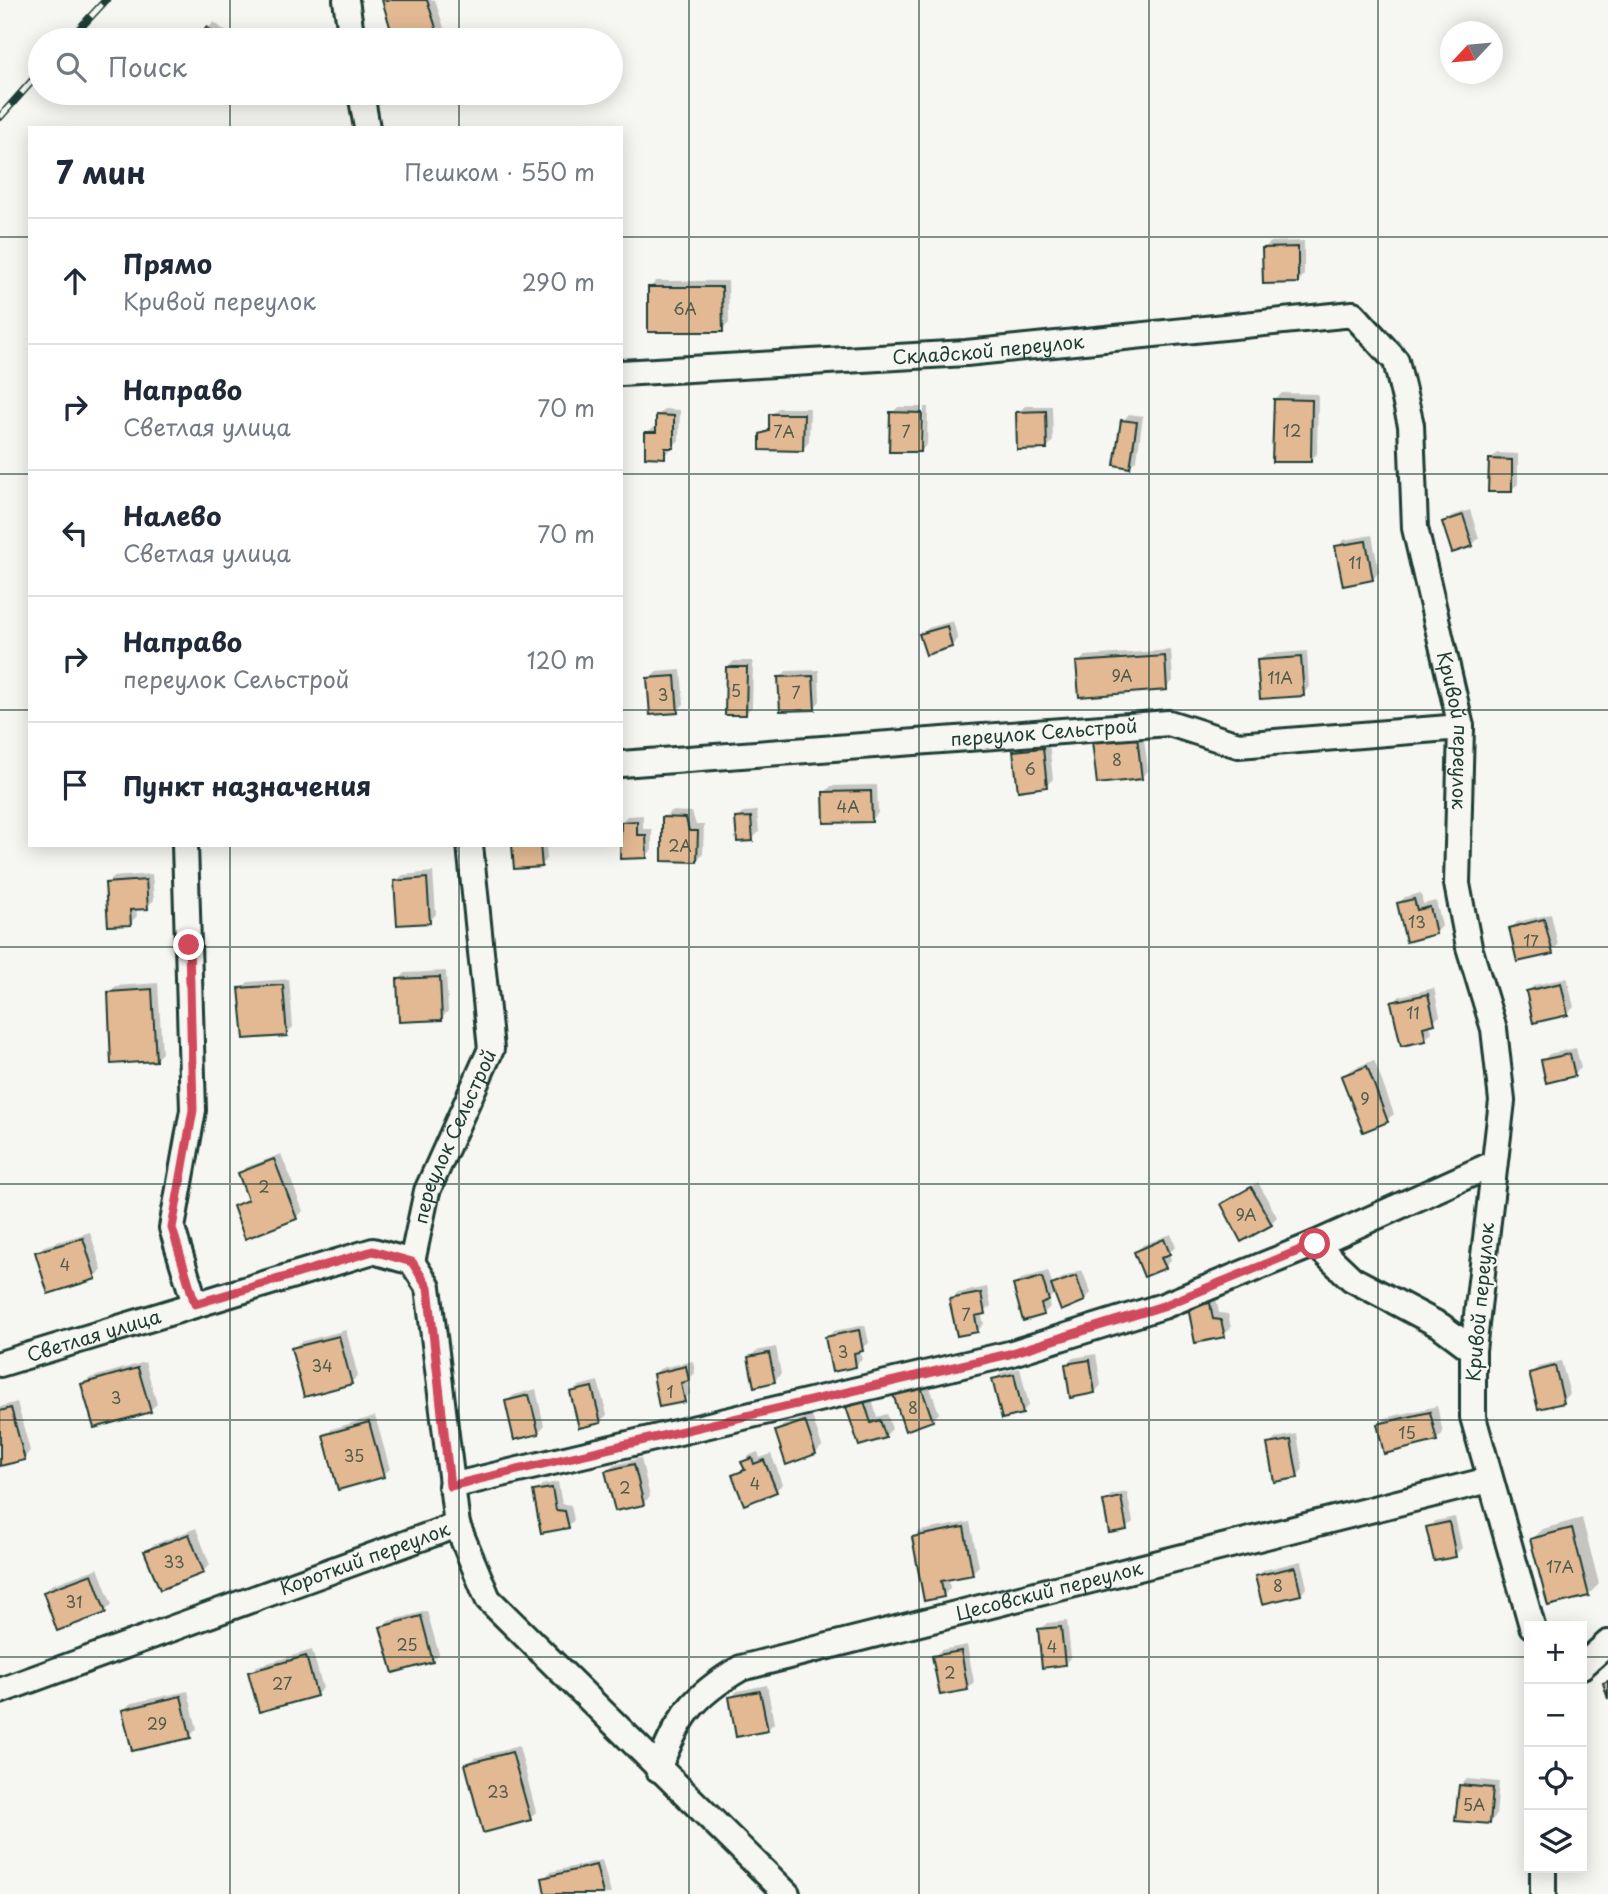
<!DOCTYPE html>
<html lang="ru">
<head>
<meta charset="utf-8">
<style>
	body { margin:0; font-family:"Playpen Sans",sans-serif; background:#f6f6f7; color:#1f2937 }
	.controls { position:absolute; right:21px; bottom:21px; display:grid; overflow:hidden; border-radius:0px; box-shadow:0 4px 18px #0003 }
	.controls button { width:63px; height:63px; display:grid; place-items:center; padding:0; border:0; border-bottom:2px solid #e0e1e3; background:#fff; color:#1f2937; font:35px sans-serif }
	.compass { position:absolute; left:1440px; top:21px; width:63px; height:63px; border-radius:50%; background:#fff; box-shadow:0 4px 18px #0003; rotate:244deg }
	.stop { position:absolute; width:21px; height:21px; margin:-16px; border:5px solid #d1495b; border-radius:50%; background:#fff }
	.stop.end { background:#d1495b; border-color:#fff; box-shadow:0 2px 7px #0008 }
	.list { margin:0; padding:0; list-style:none }
	h2 { display:flex; justify-content:space-between; align-items:center; height:91px; margin:0; padding:0 28px; font-size:30px }
	h2 small { font-size:23px; font-weight:400; color:#747a83 }
	.list li { display:grid; grid-template-columns:46px 1fr auto; gap:21px; align-items:center; box-sizing:border-box; height:126px; padding:0 28px; border-top:2px solid #e0e1e3 }
	.list b { display:block; font-size:26px; white-space:nowrap }
	.list p { margin:0; font-size:23px; white-space:nowrap; color:#747a83 }
	.list em { font-size:23px; font-style:normal; color:#747a83 }
	.icon { flex:none; width:38px; height:38px; fill:none; stroke:currentColor; stroke-width:2; stroke-linecap:round; stroke-linejoin:round }
	.map { position:relative; flex:none; width:1608px; height:1894px; overflow:hidden }
	.search { position:absolute; background:#fff; box-shadow:0 4px 18px #0003; left:28px; top:28px; width:595px; height:77px; display:flex; align-items:center; gap:18px; box-sizing:border-box; padding:0 24px; border-radius:38px; color:#747a83; font-size:26px }
	.panel { position:absolute; background:#fff; box-shadow:0 4px 18px #0003; left:28px; top:126px; width:595px; height:721px; border-radius:0px }
	.map>svg:first-child { display:block }
	.shadow { fill:#0003 }
	.building { fill:#e2b992; stroke:#1f3d34; stroke-width:2 }
	.lines { fill:none; stroke-linecap:round; stroke-linejoin:round }
	.minor-casing { stroke:#1f3d34; stroke-width:30 }
	.minor { stroke:#f6f6f2; stroke-width:24 }
	.rail-casing { stroke:#1f3d34; stroke-width:8 }
	.rail { stroke:#f6f6f2; stroke-width:5; stroke-dasharray:16; stroke-linecap:butt }
	.route { stroke:#d1495b; stroke-width:9 }
	.grid { fill:none; stroke:#1f3d34; stroke-width:2; stroke-opacity:0.55 }
	.labels { text-anchor:middle; stroke-width:5; stroke-linejoin:round; paint-order:stroke }
	.number-label { font-size:16px; fill:#505c4c }
	.street-label { font-size:19px; fill:#1f3d34; stroke:#f6f6f2 }
</style>
</head>
<body>
<div class="map">
<svg width="1608" height="1894" viewBox="0 0 1608 1894">
	<rect width="100%" height="100%" fill="#f6f6f2"/>
	<filter id="ink" filterUnits="userSpaceOnUse"><feTurbulence type="fractalNoise" baseFrequency=".0143" numOctaves="2"/><feDisplacementMap in="SourceGraphic" scale="14" xChannelSelector="R" yChannelSelector="G"/><feConvolveMatrix kernelMatrix="1 2 1 2 8 2 1 2 1" color-interpolation-filters="sRGB"/></filter>
	<g filter="url(#ink)">
		<g class="shadow">
			<path d="M383,0H435L447,37L444,40H396Z"/>
			<path d="M214,22L230,35L225,40H197Z"/>
			<path d="M1304,241V275L1298,282L1264,248L1271,242Z"/>
			<path d="M656,281H728L729,323L722,330L649,288Z"/>
			<path d="M1282,393L1318,394L1317,454L1310,460L1275,400Z"/>
			<path d="M1025,406H1052L1053,441L1047,448L1018,413Z"/>
			<path d="M898,407H921L920,446H923L924,407H928L927,444L921,451L892,413Z"/>
			<path d="M778,408H810L809,442L803,449L762,434L771,427V415Z"/>
			<path d="M664,409L680,410L679,440L664,456L647,432L657,426L658,416Z"/>
			<path d="M1129,414L1143,416L1137,459L1130,466L1123,421Z"/>
			<path d="M1497,453L1518,454V484L1511,490L1490,460Z"/>
			<path d="M1470,510L1479,538L1472,545L1444,523L1451,516Z"/>
			<path d="M1372,535L1379,572L1373,579L1337,547L1344,540Z"/>
			<path d="M953,621L958,639L952,645L921,635L928,628Z"/>
			<path d="M1171,650L1173,681L1166,688L1078,663L1085,656Z"/>
			<path d="M1307,651L1309,687L1303,694L1259,661L1266,654Z"/>
			<path d="M734,661H753L752,707L746,713L728,667Z"/>
			<path d="M681,670L684,704L677,711L649,679L656,672Z"/>
			<path d="M819,670L820,701L814,708L780,678L786,671Z"/>
			<path d="M1143,730L1148,771L1141,777L1099,782Z"/>
			<path d="M1049,742L1053,779L1046,786L1015,752L1022,745Z"/>
			<path d="M877,785L878,813L872,820L825,793L831,786Z"/>
			<path d="M671,811L692,812L696,825H704L703,854L696,861L664,818Z"/>
			<path d="M757,811L759,832L752,839L737,818L744,812Z"/>
			<path d="M643,815V829H652V850L646,856L621,857V822L627,816Z"/>
			<path d="M514,845H546L547,858L541,865Z"/>
			<path d="M433,872L436,914L430,921L396,881L403,875Z"/>
			<path d="M152,874L154,900L147,907L136,908L137,916L130,923L107,884L113,877Z"/>
			<path d="M1421,893L1423,904L1436,901L1442,926L1436,933L1399,903L1405,897Z"/>
			<path d="M1551,914L1558,945L1552,952L1511,929L1517,922Z"/>
			<path d="M446,971L448,1011L442,1018L399,980L405,973Z"/>
			<path d="M1567,978L1574,1007L1567,1014L1528,992L1534,985Z"/>
			<path d="M289,979L293,1027L286,1034L241,989L248,982Z"/>
			<path d="M158,983L162,1053L155,1060L109,992L116,986Z"/>
			<path d="M1434,988L1440,1016L1430,1023L1432,1033L1425,1039L1393,1003L1400,996Z"/>
			<path d="M1576,1048L1581,1068L1574,1074L1543,1061L1549,1054Z"/>
			<path d="M1374,1060L1394,1114L1387,1120L1343,1076L1350,1070Z"/>
			<path d="M281,1154L303,1211L296,1218L235,1206L249,1197L240,1174L247,1167Z"/>
			<path d="M1258,1182L1277,1217L1271,1223L1223,1205Z"/>
			<path d="M90,1232L102,1270L95,1277L37,1253L44,1246Z"/>
			<path d="M1171,1234L1176,1246L1169,1253L1171,1260L1165,1267L1136,1252L1143,1245Z"/>
			<path d="M1082,1270L1091,1293L1084,1300L1056,1292L1048,1300L1050,1307L1043,1314L1015,1286L1021,1279L1048,1271L1053,1286L1060,1279Z"/>
			<path d="M987,1287L991,1306L981,1313L984,1324L977,1331L951,1300L958,1293Z"/>
			<path d="M1216,1297L1219,1313L1228,1314L1231,1328L1224,1335L1190,1308Z"/>
			<path d="M865,1325L869,1343L860,1350L862,1359L856,1366L827,1337L834,1331Z"/>
			<path d="M346,1330L358,1376L351,1382L293,1349L300,1342Z"/>
			<path d="M776,1347L781,1374L774,1381L750,1357L756,1351Z"/>
			<path d="M1096,1354L1101,1385L1095,1392L1067,1364L1073,1358Z"/>
			<path d="M693,1361L695,1373L688,1380L691,1393L684,1400L654,1374L661,1368Z"/>
			<path d="M1561,1361L1570,1394L1563,1401L1531,1373L1538,1367Z"/>
			<path d="M145,1362L157,1404L150,1410L83,1384L90,1378Z"/>
			<path d="M1020,1368L1029,1405L1022,1412L994,1380L1001,1373Z"/>
			<path d="M927,1379L939,1413L933,1420L895,1395Z"/>
			<path d="M598,1381L607,1415L600,1421L572,1393L579,1386Z"/>
			<path d="M536,1389L544,1426L538,1433L507,1401L514,1395Z"/>
			<path d="M871,1396L877,1417L887,1414L892,1429L885,1436L848,1407L855,1401Z"/>
			<path d="M17,1402L30,1451L24,1458L0,1464V1407Z"/>
			<path d="M1437,1406L1443,1433L1436,1440L1379,1425L1385,1418Z"/>
			<path d="M375,1416L390,1469L383,1475L325,1435L332,1429Z"/>
			<path d="M812,1416L822,1446L816,1453L777,1432L783,1425Z"/>
			<path d="M1297,1434L1303,1469L1297,1476L1269,1445L1276,1438Z"/>
			<path d="M758,1452L760,1458L771,1454L783,1484L776,1490L734,1476L745,1467L743,1462L750,1455Z"/>
			<path d="M641,1458L650,1497L643,1503L607,1471L614,1465Z"/>
			<path d="M558,1482L562,1504L571,1505L574,1520L568,1526L535,1492L542,1485Z"/>
			<path d="M1127,1492L1133,1522L1126,1528L1105,1501L1111,1495Z"/>
			<path d="M1455,1517L1462,1548L1455,1555L1428,1528L1435,1521Z"/>
			<path d="M1582,1518L1599,1584L1589,1594L1549,1604L1532,1539L1543,1529Z"/>
			<path d="M970,1522L979,1566L972,1573L948,1578L950,1588L944,1595L913,1538L920,1531Z"/>
			<path d="M196,1528L210,1565L203,1571L146,1552L153,1545Z"/>
			<path d="M1301,1561L1307,1587L1301,1594L1257,1577L1264,1570Z"/>
			<path d="M98,1568L112,1605L105,1611L45,1592L51,1585Z"/>
			<path d="M427,1611L439,1654L432,1661L382,1628L389,1621Z"/>
			<path d="M1067,1621L1071,1657L1064,1664L1040,1630L1047,1623Z"/>
			<path d="M967,1645L974,1682L967,1688L934,1657L941,1650Z"/>
			<path d="M312,1650L323,1688L316,1695L250,1673L257,1666Z"/>
			<path d="M767,1685L774,1723L767,1730L731,1698L737,1691Z"/>
			<path d="M188,1691L197,1729L190,1736L124,1710L131,1703Z"/>
			<path d="M519,1746L536,1812L530,1818L467,1765L474,1758Z"/>
			<path d="M1467,1779L1499,1782L1496,1816L1489,1822L1460,1786Z"/>
			<path d="M602,1860L611,1894H547L544,1879L550,1872Z"/>
		</g>
		<g class="building">
			<path d="M382,0H427L440,40H394Z"/>
			<path d="M207,27L221,40H195Z"/>
			<path d="M1298,247V283L1263,284L1262,248Z"/>
			<path d="M648,287H722L723,332H648Z"/>
			<path d="M1274,399L1312,400L1311,462H1272Z"/>
			<path d="M1046,411L1047,449L1017,450L1016,412Z"/>
			<path d="M890,412L922,413L921,452H889Z"/>
			<path d="M769,414H804L803,451L760,450V434L769,431Z"/>
			<path d="M656,415L674,416V448H665V458L645,457V432H656Z"/>
			<path d="M1121,420L1137,422L1130,468L1114,465Z"/>
			<path d="M1489,459L1512,460V492H1488Z"/>
			<path d="M1463,515L1473,546L1452,553L1442,522Z"/>
			<path d="M1366,541L1373,580L1343,586L1335,546Z"/>
			<path d="M947,626L952,647L926,655L919,634Z"/>
			<path d="M1165,656L1167,690L1079,697L1076,662Z"/>
			<path d="M1301,657L1304,696L1260,699L1257,660Z"/>
			<path d="M726,667H747L746,715H725Z"/>
			<path d="M675,676L678,713L650,715L647,678Z"/>
			<path d="M813,676L815,710L780,711L778,677Z"/>
			<path d="M1137,736L1142,779L1097,784L1092,741Z"/>
			<path d="M1043,748L1047,787L1018,791L1013,751Z"/>
			<path d="M871,791L872,822L824,823L823,792Z"/>
			<path d="M662,817L686,818L689,831H698L697,862L662,861Z"/>
			<path d="M751,817L753,841L737,842L735,818Z"/>
			<path d="M637,821V835H646L647,858L620,859L621,822Z"/>
			<path d="M512,845H540L542,867L514,869Z"/>
			<path d="M427,878L430,923L397,925L394,881Z"/>
			<path d="M146,880L148,909L130,910L131,925L108,926L105,883Z"/>
			<path d="M1414,899L1417,910L1430,907L1436,934L1406,942L1397,903Z"/>
			<path d="M1544,919L1553,954L1517,962L1509,928Z"/>
			<path d="M440,977L442,1020L399,1022L397,979Z"/>
			<path d="M1561,983L1568,1015L1533,1023L1526,991Z"/>
			<path d="M283,985L287,1036L244,1039L239,988Z"/>
			<path d="M152,989L156,1061L111,1064L108,992Z"/>
			<path d="M1428,994L1435,1024L1423,1027L1426,1041L1401,1046L1391,1002Z"/>
			<path d="M1570,1054L1575,1076L1546,1083L1541,1060Z"/>
			<path d="M1367,1066L1388,1122L1363,1132L1341,1076Z"/>
			<path d="M274,1159L297,1219L245,1239L233,1206L248,1200L238,1173Z"/>
			<path d="M1251,1187L1272,1225L1241,1242L1221,1204Z"/>
			<path d="M83,1238L96,1279L48,1294L35,1252Z"/>
			<path d="M1164,1239L1170,1254L1161,1258L1166,1268L1144,1277L1134,1252Z"/>
			<path d="M1076,1276L1085,1301L1061,1311L1051,1285Z"/>
			<path d="M1042,1277L1049,1301L1041,1304L1044,1315L1023,1321L1013,1285Z"/>
			<path d="M981,1293L985,1314L975,1316L978,1332L957,1336L949,1299Z"/>
			<path d="M1210,1303L1213,1319L1221,1320L1225,1337L1195,1343L1188,1307Z"/>
			<path d="M859,1330L863,1351L854,1353L856,1367L832,1372L825,1337Z"/>
			<path d="M339,1336L352,1384L304,1397L291,1348Z"/>
			<path d="M769,1353L775,1382L754,1387L748,1357Z"/>
			<path d="M1090,1360L1095,1393L1070,1398L1065,1364Z"/>
			<path d="M686,1366L689,1381L681,1383L685,1402L659,1407L653,1374Z"/>
			<path d="M1555,1366L1564,1403L1538,1409L1529,1373Z"/>
			<path d="M138,1368L151,1412L94,1428L81,1384Z"/>
			<path d="M1014,1374L1023,1414L1002,1419L992,1379Z"/>
			<path d="M920,1384L933,1421L905,1431L893,1394Z"/>
			<path d="M592,1387L601,1423L579,1428L570,1392Z"/>
			<path d="M529,1395L539,1434L514,1440L505,1401Z"/>
			<path d="M864,1401L871,1423L880,1420L886,1438L859,1446L846,1407Z"/>
			<path d="M11,1408L25,1460L0,1466V1411Z"/>
			<path d="M1430,1412L1437,1441L1384,1454L1377,1424Z"/>
			<path d="M805,1421L816,1454L786,1465L775,1431Z"/>
			<path d="M369,1422L384,1477L338,1490L323,1435Z"/>
			<path d="M1291,1440L1298,1478L1274,1482L1267,1444Z"/>
			<path d="M752,1458L754,1464L764,1460L777,1492L744,1505L732,1475L745,1470L741,1462Z"/>
			<path d="M634,1464L644,1505L615,1511L605,1471Z"/>
			<path d="M552,1488L556,1510L565,1511L569,1528L541,1533L533,1491Z"/>
			<path d="M1121,1497L1127,1530L1109,1533L1103,1501Z"/>
			<path d="M1449,1522L1456,1557L1434,1561L1426,1527Z"/>
			<path d="M964,1527L973,1575L941,1581L944,1597L924,1601L912,1537Z"/>
			<path d="M1572,1528L1589,1596L1548,1606L1530,1539Z"/>
			<path d="M189,1534L204,1573L160,1590L144,1551Z"/>
			<path d="M1295,1567L1301,1595L1262,1604L1255,1576Z"/>
			<path d="M92,1574L106,1613L57,1631L43,1592Z"/>
			<path d="M421,1616L433,1662L393,1673L380,1627Z"/>
			<path d="M1061,1627L1065,1665L1042,1668L1038,1629Z"/>
			<path d="M961,1651L968,1690L940,1695L932,1656Z"/>
			<path d="M306,1656L317,1696L259,1712L248,1672Z"/>
			<path d="M1608,1681V1699L1603,1683Z"/>
			<path d="M760,1691L768,1731L736,1737L729,1697Z"/>
			<path d="M181,1696L191,1738L132,1751L122,1710Z"/>
			<path d="M512,1752L531,1820L483,1833L465,1764Z"/>
			<path d="M1459,1785L1493,1788L1490,1824L1455,1821Z"/>
			<path d="M596,1865L603,1894H545L542,1878Z"/>
		</g>
		<g class="lines">
			<g class="minor-casing">
				<g id="minor">
					<path d="M346,0L352,40"/>
					<path d="M361,93L367,128"/>
					<path id="s1" d="M621,373L966,353L1353,314L1396,361L1411,425L1415,528L1461,727L1457,884L1469,947L1494,1029L1502,1101L1473,1350V1417L1532,1626"/>
					<path id="s2" d="M621,764L1169,723L1238,745L1461,727"/>
					<path d="M185,845L193,1110L172,1228L195,1304"/>
					<path d="M1315,1244L1352,1279L1441,1326L1473,1350"/>
					<path id="s3" d="M412,1262L427,1191L491,1049L470,845"/>
					<path id="s4" d="M0,1364L373,1251L412,1262L428,1287L457,1525"/>
					<path d="M451,1486L1009,1354L1163,1306L1315,1244L1493,1164"/>
					<path d="M1582,1666L1608,1643"/>
					<path id="s5" d="M0,1691L457,1525L488,1599L787,1894"/>
					<path id="s6" d="M658,1769C679,1717 691,1697 741,1668L1489,1480"/>
					<path d="M1543,1868V1894"/>
				</g>
			</g>
			<use href="#minor" class="minor"/>
			<g class="rail-casing">
				<g id="rail">
					<path d="M69,40L106,0"/>
					<path d="M0,117L40,72"/>
				</g>
			</g>
			<use href="#rail" class="rail"/>
		</g>
	</g>
	<g class="lines" filter="url(#ink)">
		<path class="route" d="M189,945L193,1110L172,1228L195,1304L373,1251L412,1262L428,1287L450,1486L1009,1354L1163,1306L1315,1244"/>
	</g>
	<path class="grid" d="M230,0V40M459,0V40M689,0V1894M919,0V1894M1149,0V1894M1378,0V1894M230,93V128M459,93V128M0,237H30M621,237H1608M0,474H30M621,474H1608M0,710H30M621,710H1608M230,845V1894M459,845V1894M0,947H1608M0,1184H1608M0,1420H1608M0,1657H1529M1582,1657H1608"/>
	<g class="labels">
		<g class="number-label">
			<text x="685" y="315">6А</text>
			<text x="1292" y="437">12</text>
			<text x="784" y="438">7А</text>
			<text x="906" y="438">7</text>
			<text x="1355" y="569">11</text>
			<text x="1122" y="682">9А</text>
			<text x="1280" y="684">11А</text>
			<text x="736" y="697">5</text>
			<text x="796" y="699">7</text>
			<text x="663" y="701">3</text>
			<text x="1117" y="766">8</text>
			<text x="1030" y="775">6</text>
			<text x="848" y="813">4А</text>
			<text x="680" y="852">2А</text>
			<text x="1417" y="928">13</text>
			<text x="1531" y="947">17</text>
			<text x="1413" y="1019">11</text>
			<text x="1365" y="1105">9</text>
			<text x="264" y="1193">2</text>
			<text x="1246" y="1221">9А</text>
			<text x="65" y="1271">4</text>
			<text x="966" y="1321">7</text>
			<text x="843" y="1358">3</text>
			<text x="322" y="1372">34</text>
			<text x="670" y="1398">1</text>
			<text x="116" y="1404">3</text>
			<text x="913" y="1414">8</text>
			<text x="1407" y="1439">15</text>
			<text x="354" y="1462">35</text>
			<text x="755" y="1490">4</text>
			<text x="625" y="1494">2</text>
			<text x="174" y="1568">33</text>
			<text x="1560" y="1573">17А</text>
			<text x="1278" y="1592">8</text>
			<text x="74" y="1608">31</text>
			<text x="407" y="1651">25</text>
			<text x="1052" y="1653">4</text>
			<text x="950" y="1679">2</text>
			<text x="282" y="1690">27</text>
			<text x="157" y="1730">29</text>
			<text x="498" y="1798">23</text>
			<text x="1474" y="1811">5А</text>
		</g>
		<g class="street-label">
			<text dy="7" stroke="none"><textPath href="#s1" startOffset="368">Складской переулок</textPath></text>
			<text dy="7" stroke="none"><textPath href="#s1" startOffset="1174">Кривой переулок</textPath></text>
			<text dy="7" stroke="none"><textPath href="#s2" startOffset="424">переулок Сельстрой</textPath></text>
			<text dy="7" stroke="none"><textPath href="#s3" startOffset="133">переулок Сельстрой</textPath></text>
			<text transform="translate(1480 1302) rotate(-85)" y="7">Кривой переулок</text>
			<text dy="7" stroke="none"><textPath href="#s4" startOffset="98">Светлая улица</textPath></text>
			<text dy="7" stroke="none"><textPath href="#s5" startOffset="388">Короткий переулок</textPath></text>
			<text dy="7" stroke="none"><textPath href="#s6" startOffset="452">Цесовский переулок</textPath></text>
		</g>
	</g>
</svg>
<div class="controls">
<button>+</button>
<button>−</button>
<button><svg class="icon" aria-label="locate" viewBox="0 0 24 24"><circle cx="12" cy="12" r="6"/><path d="M12 2v4M12 18v4M2 12h4M18 12h4"/></svg></button>
<button><svg class="icon" aria-label="layers" viewBox="0 0 24 24"><path d="M12 4l9 5-9 5-9-5zM3 14l9 5 9-5"/></svg></button>
</div>
<svg class="compass" viewBox="-18 -18 36 36"><path d="M0-13l5 13h-10z" fill="#e53935"/><path d="M0 13l5-13h-10z" fill="#747a83"/></svg>
<div class="stop" style="left:1315px;top:1244px"></div>
<div class="stop end" style="left:189px;top:945px"></div>
<div class="search"><svg class="icon" aria-label="search" viewBox="0 0 24 24"><circle cx="10" cy="10" r="6"/><path d="M15 15l6 6"/></svg>Поиск</div>
<section class="panel">
<h2>7 мин<small>Пешком · 550 m</small></h2>
<ul class="list">
<li><svg class="icon" aria-label="ahead" viewBox="0 0 24 24"><path d="M12 20V5M6 11l6-6 6 6"/></svg><div><b>Прямо</b><p>Кривой переулок</p></div><em>290 m</em></li>
<li><svg class="icon" aria-label="right" viewBox="0 0 24 24"><path d="M7 20v-9h11M14 6l5 5-5 5"/></svg><div><b>Направо</b><p>Светлая улица</p></div><em>70 m</em></li>
<li><svg class="icon" aria-label="left" viewBox="0 0 24 24"><path d="M17 20v-9H6M10 6l-5 5 5 5"/></svg><div><b>Налево</b><p>Светлая улица</p></div><em>70 m</em></li>
<li><svg class="icon" aria-label="right" viewBox="0 0 24 24"><path d="M7 20v-9h11M14 6l5 5-5 5"/></svg><div><b>Направо</b><p>переулок Сельстрой</p></div><em>120 m</em></li>
<li><svg class="icon" aria-label="arrive" viewBox="0 0 24 24"><path d="M6 21V4h12l-3 4 3 4H6"/></svg><div><b>Пункт назначения</b></div></li>
</ul>
</section>
</div>
</body>
</html>
